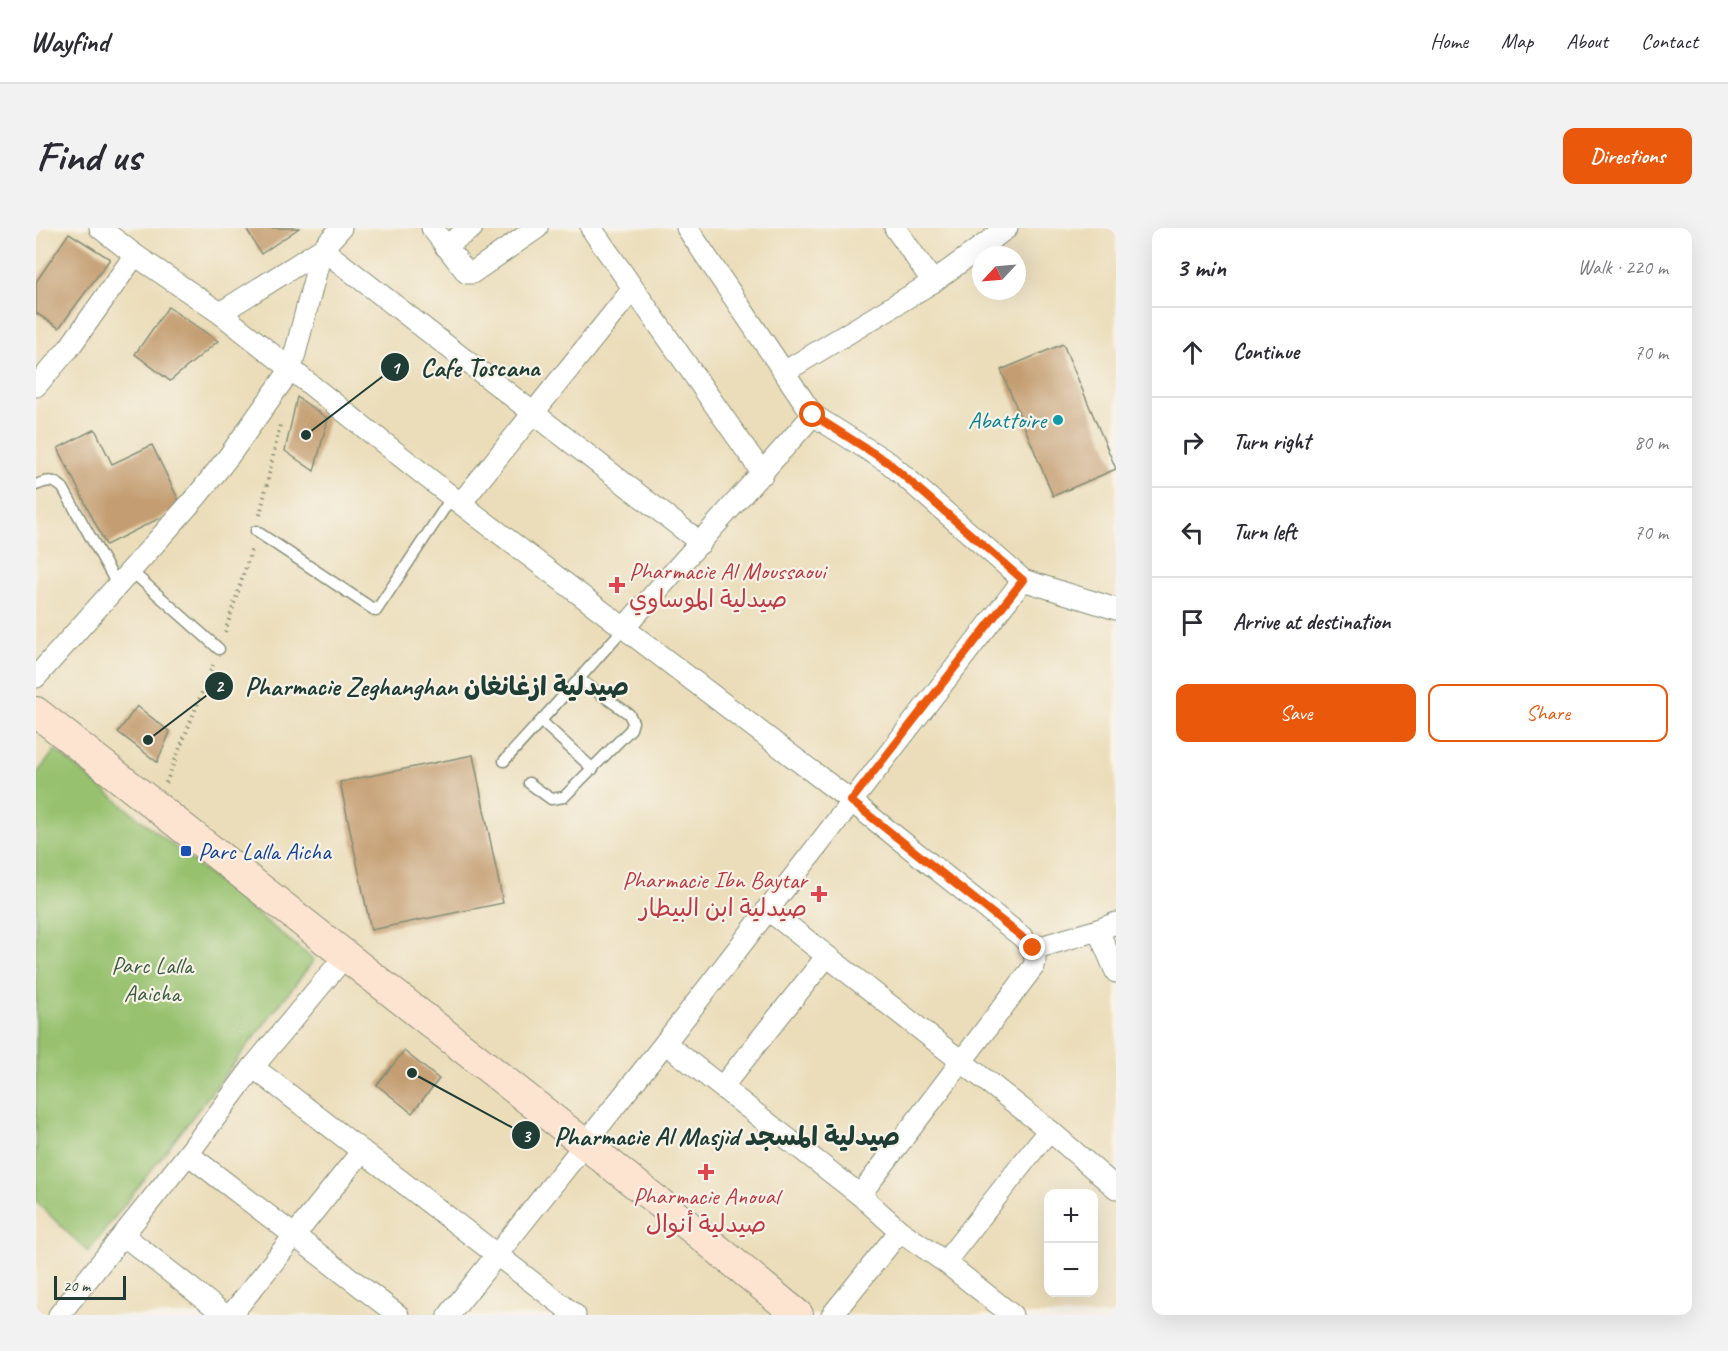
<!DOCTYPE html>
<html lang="en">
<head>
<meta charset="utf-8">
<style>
	body { margin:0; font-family:Caveat,"Playpen Sans Arabic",sans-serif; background:#f2f2f3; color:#2b2b33 }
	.controls { position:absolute; right:18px; bottom:18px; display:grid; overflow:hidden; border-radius:12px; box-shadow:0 6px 24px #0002 }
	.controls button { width:54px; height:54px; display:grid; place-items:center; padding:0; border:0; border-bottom:2px solid #e1e1e2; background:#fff; color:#2b2b33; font:30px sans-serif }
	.compass { position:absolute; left:936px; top:18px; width:54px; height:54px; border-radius:50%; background:#fff; box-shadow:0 6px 24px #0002; rotate:244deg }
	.scale { position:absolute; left:18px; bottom:15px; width:72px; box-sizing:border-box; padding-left:6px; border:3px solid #1f3d34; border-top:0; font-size:16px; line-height:21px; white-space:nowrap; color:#1f3d34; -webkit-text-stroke:4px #f7f3e8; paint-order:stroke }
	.stop { position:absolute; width:18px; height:18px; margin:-14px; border:4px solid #ea580c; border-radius:50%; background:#fff }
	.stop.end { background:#ea580c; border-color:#fff; box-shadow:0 2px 6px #0008 }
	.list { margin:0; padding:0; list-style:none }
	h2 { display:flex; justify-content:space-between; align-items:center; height:78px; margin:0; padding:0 24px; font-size:26px }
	h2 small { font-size:20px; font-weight:400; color:#7c7c81 }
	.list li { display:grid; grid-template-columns:39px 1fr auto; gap:18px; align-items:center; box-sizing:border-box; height:90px; padding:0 24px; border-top:2px solid #e1e1e2 }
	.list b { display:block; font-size:22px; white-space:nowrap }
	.list em { font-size:20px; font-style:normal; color:#7c7c81 }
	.actions { display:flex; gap:12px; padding:18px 24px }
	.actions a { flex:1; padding:14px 0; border:2px solid #ea580c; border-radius:12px; text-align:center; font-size:21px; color:#ea580c }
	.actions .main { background:#ea580c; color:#fff }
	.icon { flex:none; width:33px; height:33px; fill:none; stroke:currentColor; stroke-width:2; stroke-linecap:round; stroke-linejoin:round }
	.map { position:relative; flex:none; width:1080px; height:1087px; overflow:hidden; border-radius:12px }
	header { display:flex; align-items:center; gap:36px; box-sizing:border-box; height:84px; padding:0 30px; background:#fff; border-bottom:2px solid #e1e1e2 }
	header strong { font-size:28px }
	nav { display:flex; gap:33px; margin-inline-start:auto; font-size:21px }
	.intro { display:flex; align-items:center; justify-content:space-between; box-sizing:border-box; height:144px; padding:0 36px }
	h1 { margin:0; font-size:42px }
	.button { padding:15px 27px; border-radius:12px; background:#ea580c; color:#fff; font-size:21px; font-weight:700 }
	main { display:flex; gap:36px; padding:0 36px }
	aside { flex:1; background:#fff; border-radius:12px; box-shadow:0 6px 24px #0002 }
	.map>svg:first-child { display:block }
	.green { fill:#97c16e; stroke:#5b7f51; stroke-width:1.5 }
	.building { fill:#c49e72 }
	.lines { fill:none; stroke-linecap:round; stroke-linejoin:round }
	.service-casing { stroke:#858d76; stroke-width:13 }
	.minor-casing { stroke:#858d76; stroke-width:23 }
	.secondary-casing { stroke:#858d76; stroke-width:32 }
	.path { stroke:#858d76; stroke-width:4; stroke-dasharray:1.5 4.5; stroke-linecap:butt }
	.service { stroke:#fff; stroke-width:10 }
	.minor { stroke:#fff; stroke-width:21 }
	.secondary { stroke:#fde4d1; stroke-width:30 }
	.route { stroke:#ea580c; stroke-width:8 }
	.culture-dot { fill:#0f9aa8; stroke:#f7f3e8; stroke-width:2 }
	.health-dot { fill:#e0444e; stroke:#f7f3e8; stroke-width:2 }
	.transit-dot { fill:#1a4fb4; stroke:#f7f3e8; stroke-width:2 }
	.labels { text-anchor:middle; stroke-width:4.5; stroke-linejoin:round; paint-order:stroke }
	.culture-label { font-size:24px; fill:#0d838f; stroke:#f7f3e8; text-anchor:end }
	.health-label { font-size:24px; fill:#be3a42; stroke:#f7f3e8; text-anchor:start }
	.transit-label { font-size:24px; fill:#164399; stroke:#f7f3e8; text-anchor:start }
	.park-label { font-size:24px; fill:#3d5e42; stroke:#f7f3e8 }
	.leader { fill:none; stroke:#1f3d34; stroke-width:2 }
	.callout-dot { fill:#1f3d34; stroke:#f7f3e8; stroke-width:2 }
	.mark-label { font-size:18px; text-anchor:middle; font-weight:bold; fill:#fff }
	.callout-label { font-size:26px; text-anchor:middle; font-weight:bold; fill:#1f3d34; stroke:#f7f3e8; stroke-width:4.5; stroke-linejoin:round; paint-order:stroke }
</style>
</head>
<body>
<header>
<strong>Wayfind</strong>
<nav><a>Home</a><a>Map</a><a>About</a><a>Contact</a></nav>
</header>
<div class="intro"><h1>Find us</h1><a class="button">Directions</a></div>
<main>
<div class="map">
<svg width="1080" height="1087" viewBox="0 0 1080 1087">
	<rect width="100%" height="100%" fill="#f7f3e8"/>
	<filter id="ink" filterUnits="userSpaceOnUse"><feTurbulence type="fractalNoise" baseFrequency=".0167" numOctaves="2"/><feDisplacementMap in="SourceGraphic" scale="12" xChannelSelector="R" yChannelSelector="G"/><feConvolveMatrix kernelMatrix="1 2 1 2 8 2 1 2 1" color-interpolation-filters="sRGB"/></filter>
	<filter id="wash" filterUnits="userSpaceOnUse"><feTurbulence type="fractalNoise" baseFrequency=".008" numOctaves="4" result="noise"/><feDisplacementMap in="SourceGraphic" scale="24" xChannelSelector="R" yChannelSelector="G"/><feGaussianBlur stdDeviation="1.35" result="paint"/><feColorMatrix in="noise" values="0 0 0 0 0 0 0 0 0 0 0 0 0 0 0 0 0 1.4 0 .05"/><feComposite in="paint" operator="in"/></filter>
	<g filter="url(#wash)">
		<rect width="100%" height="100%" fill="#ebddb9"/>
		<path class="green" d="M19,522L278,732L52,1024L0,974V547Z"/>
		<g id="blocks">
			<g class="building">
				<path d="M210,0H263L225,26Z"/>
				<path d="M33,5L74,31L23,100L0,85V54Z"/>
				<path d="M132,79L182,113L134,153L99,126Z"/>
				<path d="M1027,116L1080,241L1017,268L965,142Z"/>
				<path d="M261,169L292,191L278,243L249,223Z"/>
				<path d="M59,201L76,236L116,217L146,279L70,317L22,220Z"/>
				<path d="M101,478L134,504L121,534L82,504Z"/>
				<path d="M437,527L467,675L335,702L304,554Z"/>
				<path d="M368,823L403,851L376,885L341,857Z"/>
			</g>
		</g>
	</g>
	<g filter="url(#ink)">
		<use href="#blocks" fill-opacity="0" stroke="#858d76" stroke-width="1.5"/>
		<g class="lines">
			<g class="service-casing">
				<g id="service">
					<path d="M0,257C12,252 17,251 27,260L82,358"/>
					<path d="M220,303L340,383L416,269"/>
					<path d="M95,343L183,421"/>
					<path d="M505,493L557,541"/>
					<path d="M468,533L543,451"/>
					<path d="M493,555L515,571L528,569L595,501L597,494L593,486L543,451L588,400"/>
				</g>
			</g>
			<g class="minor-casing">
				<g id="minor">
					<path d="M64,0L99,27L184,85L416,269L815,573L985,708C995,718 1002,724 998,738L824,967"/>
					<path d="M396,0L431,45H436L501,0"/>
					<path d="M555,0L727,246"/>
					<path d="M651,0L777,187L853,235L987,352L1080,381"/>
					<path d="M409,18L436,0"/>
					<path d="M286,21L665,315"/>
					<path d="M897,54L971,0"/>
					<path d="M184,85L286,21L305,0"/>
					<path d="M748,144L897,54L859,0"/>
					<path d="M0,158L33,120L99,27"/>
					<path d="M425,275L596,62"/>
					<path d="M588,400L777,187"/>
					<path d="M0,449L161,268L193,228L255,141L286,21"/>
					<path d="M731,681L1013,902L1080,960"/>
					<path d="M1080,695L1062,702L1080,744"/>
					<path d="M997,721L1062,702"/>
					<path d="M629,815L824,967L864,1003L909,1034L976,1087"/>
					<path d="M217,839L539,1087"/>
					<path d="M686,859L791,728"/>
					<path d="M152,926L362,1087"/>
					<path d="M87,1007L189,1087"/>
					<path d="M909,1034L1013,902"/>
					<path d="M23,1087L152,926L217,839L309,728"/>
					<path d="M195,1087L326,923"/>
					<path d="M413,1087L629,815L987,352"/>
					<path d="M796,1087L864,1003"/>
				</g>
			</g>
			<g class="secondary-casing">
				<path id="secondary" d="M0,484L658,1002L762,1087"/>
			</g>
			<g class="path">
				<path d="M224,287L244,197"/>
				<path d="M189,404L216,320"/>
				<path d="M130,555L177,437"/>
			</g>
			<use href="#service" class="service"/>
			<use href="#minor" class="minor"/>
			<use href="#secondary" class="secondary"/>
		</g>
	</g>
	<g class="lines" filter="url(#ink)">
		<path class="route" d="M777,187L853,235L987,352L815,573L985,708L997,720"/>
	</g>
	<circle class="culture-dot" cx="1022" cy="192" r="6"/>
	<g class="health-dot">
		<path d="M578 348h6v6h6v6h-6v6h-6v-6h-6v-6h6z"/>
		<path d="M780 657h6v6h6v6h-6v6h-6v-6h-6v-6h6z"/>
		<path d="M667 935h6v6h6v6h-6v6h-6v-6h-6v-6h6z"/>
	</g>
	<rect class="transit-dot" x="144" y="617" width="12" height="12" rx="3"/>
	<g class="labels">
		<g class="culture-label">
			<text x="1010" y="200">Abattoire</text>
		</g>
		<g class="health-label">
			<text x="593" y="351">Pharmacie Al Moussaoui<tspan x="593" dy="28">صيدلية الموساوي</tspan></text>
			<text x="771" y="660" text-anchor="end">Pharmacie Ibn Baytar<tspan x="771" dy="28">صيدلية ابن البيطار</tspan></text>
			<text x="670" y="976" text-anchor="middle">Pharmacie Anoual<tspan x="670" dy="28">صيدلية أنوال</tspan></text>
		</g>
		<g class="transit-label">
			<text x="162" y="631">Parc Lalla Aicha</text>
		</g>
		<g class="park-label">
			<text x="116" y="745">Parc Lalla<tspan x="116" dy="28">Aaicha</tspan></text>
		</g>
	</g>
	<path class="leader" d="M270 207L359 139M112 512L183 458M376 845L490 907"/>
	<g class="callout-dot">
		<circle cx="270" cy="207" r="6"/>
		<circle cx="112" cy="512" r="6"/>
		<circle cx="376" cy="845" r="6"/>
		<circle cx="359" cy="139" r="15"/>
		<circle cx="183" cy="458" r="15"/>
		<circle cx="490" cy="907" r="15"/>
	</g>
	<g class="mark-label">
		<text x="359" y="146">1</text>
		<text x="183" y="464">2</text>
		<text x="490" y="914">3</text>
	</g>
	<g class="callout-label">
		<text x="444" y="148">Cafe Toscana</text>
		<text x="401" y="467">Pharmacie Zeghanghan صيدلية ازغانغان</text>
		<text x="691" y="917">Pharmacie Al Masjid صيدلية المسجد</text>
	</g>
</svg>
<div class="controls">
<button>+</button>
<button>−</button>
</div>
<svg class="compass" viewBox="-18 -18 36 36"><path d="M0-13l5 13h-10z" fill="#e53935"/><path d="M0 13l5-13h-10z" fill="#7c7c81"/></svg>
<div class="scale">20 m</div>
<div class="stop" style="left:777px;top:187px"></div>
<div class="stop end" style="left:997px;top:720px"></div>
</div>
<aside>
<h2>3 min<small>Walk · 220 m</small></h2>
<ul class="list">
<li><svg class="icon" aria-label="ahead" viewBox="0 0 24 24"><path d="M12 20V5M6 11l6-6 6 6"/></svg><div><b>Continue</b></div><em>70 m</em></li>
<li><svg class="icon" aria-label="right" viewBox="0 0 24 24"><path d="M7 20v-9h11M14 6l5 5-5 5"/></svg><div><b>Turn right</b></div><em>80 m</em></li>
<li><svg class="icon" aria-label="left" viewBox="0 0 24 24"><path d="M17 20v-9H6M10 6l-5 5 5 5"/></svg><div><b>Turn left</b></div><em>70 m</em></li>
<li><svg class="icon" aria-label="arrive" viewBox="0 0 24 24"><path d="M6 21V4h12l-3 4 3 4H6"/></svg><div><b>Arrive at destination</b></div></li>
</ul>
<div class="actions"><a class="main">Save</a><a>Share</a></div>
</aside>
</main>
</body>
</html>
